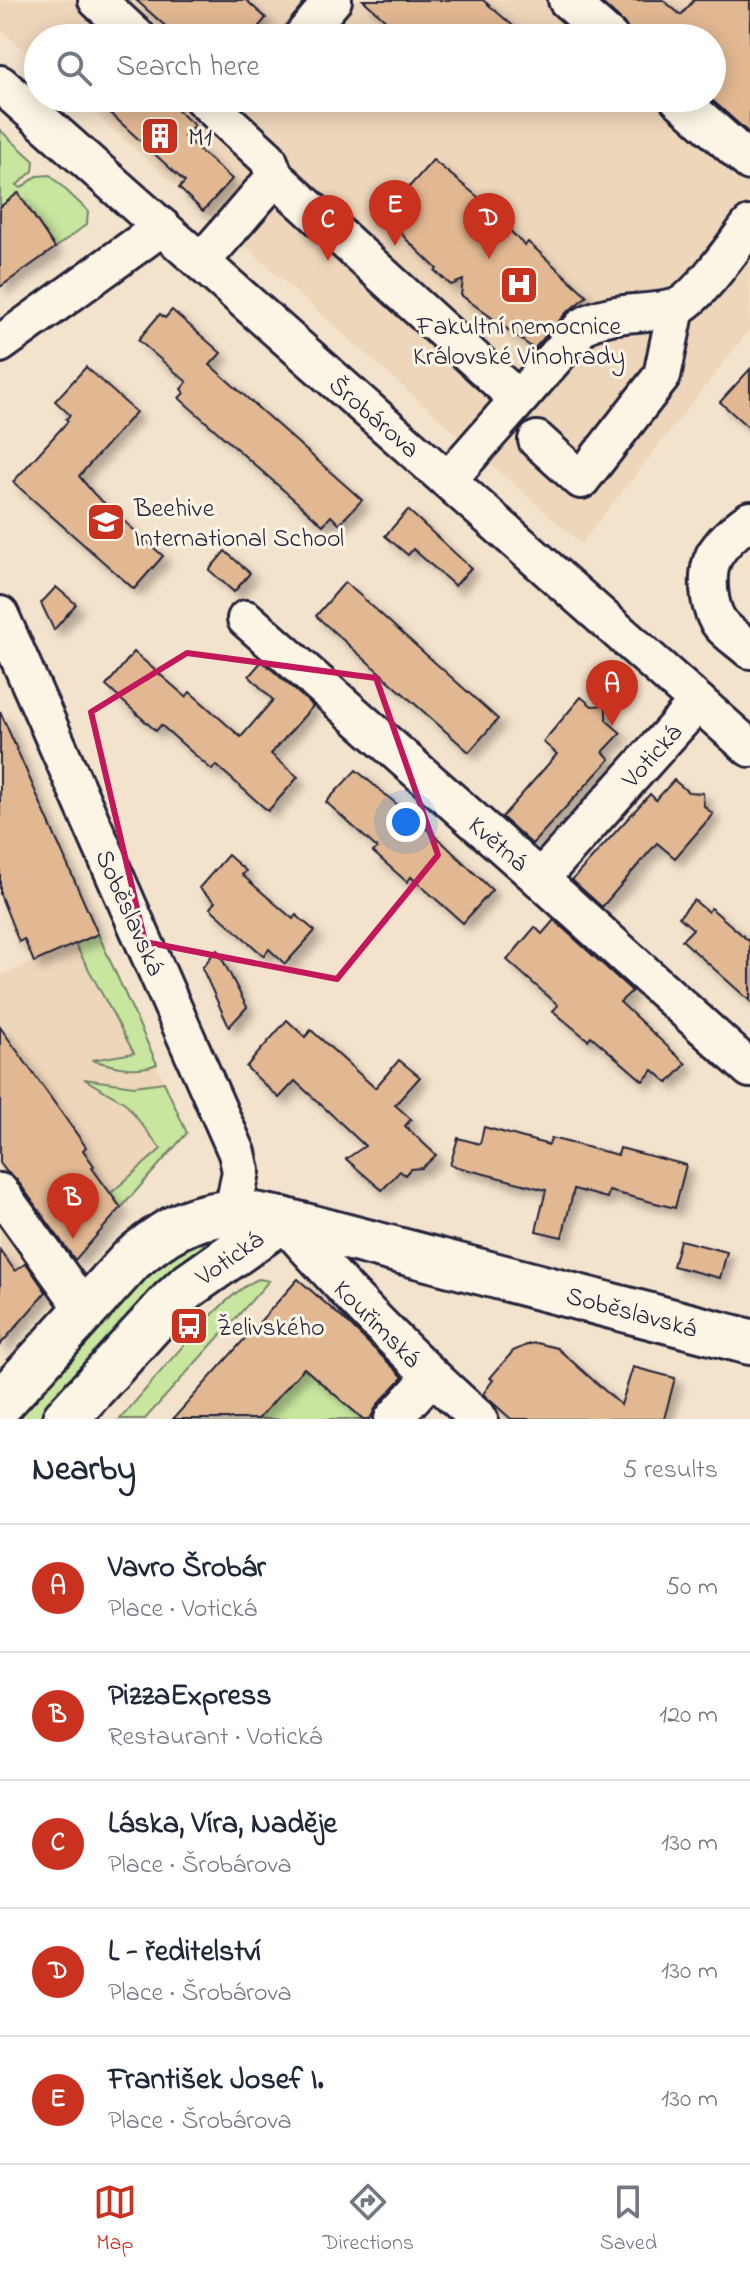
<!DOCTYPE html>
<html lang="en">
<head>
<meta charset="utf-8">
<style>
	body { margin:0; font-family:"Indie Flower",sans-serif; background:#f6f6f7; color:#1f2937 }
	.you { position:absolute; left:406px; top:822px; width:28px; height:28px; margin:-20px; border:6px solid #fff; border-radius:50%; background:#1a73e8; box-shadow:0 0 0 12px #1a73e833 }
	.badge { display:grid; place-items:center; width:52px; height:52px; border-radius:50%; background:#c8321e; color:#fff; font-size:26px; font-weight:700 }
	.pin { position:absolute; translate:-50% -66px; filter:drop-shadow(0 2px 4px #0008) }
	.pin::after { content:''; position:absolute; top:42px; width:28px; height:24px; background:inherit; clip-path:polygon(0 0,100% 0,50% 100%) }
	.list { margin:0; padding:0; list-style:none }
	h2 { display:flex; justify-content:space-between; align-items:center; height:104px; margin:0; padding:0 32px; font-size:34px }
	h2 small { font-size:26px; font-weight:400; color:#747a83 }
	.list li { display:grid; grid-template-columns:52px 1fr auto; gap:24px; align-items:center; box-sizing:border-box; height:128px; padding:0 32px; border-top:2px solid #e0e1e3 }
	.list b { display:block; font-size:30px; white-space:nowrap }
	.list p { margin:0; font-size:26px; white-space:nowrap; color:#747a83 }
	.list em { font-size:26px; font-style:normal; color:#747a83 }
	.icon { flex:none; width:44px; height:44px; fill:none; stroke:currentColor; stroke-width:2; stroke-linecap:round; stroke-linejoin:round }
	.map { position:relative; flex:none; width:750px; height:1419px; overflow:hidden }
	.search { position:absolute; background:#fff; box-shadow:0 4px 20px #0003; left:24px; right:24px; top:24px; height:88px; display:flex; align-items:center; gap:20px; box-sizing:border-box; padding:0 28px; border-radius:44px; color:#747a83; font-size:30px }
	.sheet { height:744px; background:#fff }
	nav { display:flex; justify-content:space-around; align-items:center; box-sizing:border-box; height:112px; border-top:2px solid #e0e1e3; background:#fff; font-size:22px; color:#747a83 }
	nav a { display:grid; justify-items:center; gap:4px }
	nav .on { color:#c8321e }
	.map>svg:first-child { display:block }
	.built { fill:#eed6bb }
	.green { fill:#c8e69e; stroke:#75846c; stroke-width:2 }
	.building { fill:#e1b892; stroke:#22223b; stroke-width:2; filter:url(#shadow) }
	.lines { fill:none; stroke-linecap:round; stroke-linejoin:round }
	.minor-casing { stroke:#22223b; stroke-width:42 }
	.major-casing { stroke:#22223b; stroke-width:50 }
	.minor { stroke:#fcf5e5; stroke-width:36 }
	.major { stroke:#fcf5e5; stroke-width:44 }
	.marked { fill:none; stroke:#c2185b; stroke-width:6; stroke-linejoin:round }
	.labels { text-anchor:middle; stroke-width:6; stroke-linejoin:round; paint-order:stroke }
	.poi-label { font-size:26px; fill:#22223b; stroke:#fcf5e5; text-anchor:start }
	.street-label { font-size:26px; fill:#22223b; stroke:#fcf5e5 }
</style>
</head>
<body>
<div class="map">
<svg width="750" height="1419" viewBox="0 0 750 1419">
	<defs>
		<filter id="shadow"><feDropShadow dx="7" dy="7" stdDeviation="4" flood-color="#0004"/></filter>
	</defs>
	<rect width="100%" height="100%" fill="#f4e3cc"/>
	<filter id="ink" filterUnits="userSpaceOnUse"><feTurbulence type="fractalNoise" baseFrequency=".0125" numOctaves="2"/><feDisplacementMap in="SourceGraphic" scale="16" xChannelSelector="R" yChannelSelector="G"/><feConvolveMatrix kernelMatrix="1 2 1 2 8 2 1 2 1" color-interpolation-filters="sRGB"/></filter>
	<g filter="url(#ink)">
		<g class="built">
			<path d="M0,0H750V329L581,544L77,98H712V38H38V63L0,29Z"/>
			<path d="M98,934L187,1133L0,1345V976Z"/>
		</g>
		<g class="green">
			<path d="M0,130L34,161L33,171L17,185L21,188L37,176L50,175L88,211L87,224L55,248L19,193L0,207Z"/>
			<path d="M98,934L157,1064C136,1073 112,1066 92,1060L134,1053L75,944Z"/>
			<path d="M84,1079L134,1086L164,1082L187,1133L121,1208L111,1193L161,1149L125,1103Z"/>
			<path d="M202,1242L205,1249L161,1284L42,1419H8L111,1305L173,1254Z"/>
			<path d="M259,1279L269,1281L145,1419H120C150,1386 222,1292 259,1279Z"/>
			<path d="M306,1361L312,1375L363,1419H258Z"/>
		</g>
		<g class="building">
			<path d="M136,0H246L266,18L249,38H179Z"/>
			<path d="M363,0H483L527,38H390L389,23Z"/>
			<path d="M599,0H663L681,15L694,0H750V134L712,100V38H630L624,23Z"/>
			<path d="M94,98H164L194,125L184,137L232,179L203,211L179,188L185,182Z"/>
			<path d="M433,160L495,211L493,213L525,246L528,242L587,296L566,313L534,349L461,295L463,280L451,285L435,271L437,269L406,239L386,213Z"/>
			<path d="M18,193L55,248L0,287V207Z"/>
			<path d="M172,310L221,353L210,365L362,500L339,524L331,516L323,525L179,398L184,393L181,389L187,382L138,340L160,314L165,318Z"/>
			<path d="M86,367L136,412L79,476L94,494L163,556L134,589L13,482L68,421L66,419L70,415L55,401Z"/>
			<path d="M750,369V429L720,402Z"/>
			<path d="M408,510L471,568L455,586L413,549L408,555L385,536Z"/>
			<path d="M225,551L250,573L234,592L209,570Z"/>
			<path d="M345,582L498,719L469,752L316,616Z"/>
			<path d="M56,587L76,604L54,630L41,603Z"/>
			<path d="M134,652L186,697L190,692L241,737L273,700L249,676L262,661L313,706L271,754L298,777L268,811L216,765L212,770L161,725L156,731L106,686Z"/>
			<path d="M581,697L592,706L606,705V720L621,733L603,752L610,759L532,844L502,817L557,754L543,742Z"/>
			<path d="M0,711L98,934L34,962L24,939L19,942L0,894Z"/>
			<path d="M356,770L443,843L492,890L463,923L411,877L407,882L373,852L377,848L326,802Z"/>
			<path d="M674,780L688,792L703,793L704,806L713,814L675,858L657,843L602,907L572,880L650,794L656,800Z"/>
			<path d="M228,855L246,871L242,875L293,919L296,915L315,931L285,964L269,949L264,956L210,908L215,902L199,888Z"/>
			<path d="M694,900L708,912L711,908L750,942V1001L682,940L693,929L679,917Z"/>
			<path d="M554,920L632,991L620,1002L686,1064L668,1083L653,1070L643,1081L591,1036L588,1040L553,1011L558,1005L507,960L535,927L542,934Z"/>
			<path d="M217,949L247,1007L229,1027L202,968Z"/>
			<path d="M287,1020L305,1037L311,1030L375,1088L399,1060L420,1077L395,1105L411,1119L405,1126L436,1155L422,1168L410,1169L405,1175L400,1171L382,1190L346,1159L365,1146L330,1113L295,1081L279,1098L246,1067Z"/>
			<path d="M0,1027L86,1147L83,1150L94,1166L92,1168L121,1208L75,1260L17,1180L7,1172L0,1163Z"/>
			<path d="M484,1127L549,1145L551,1138L618,1155L620,1148L686,1165L675,1208L609,1191L607,1198L574,1189L562,1237L536,1231L546,1190L450,1165L458,1138L480,1144Z"/>
			<path d="M680,1240L727,1252L720,1278L673,1266Z"/>
			<path d="M0,1250L15,1271L26,1263L46,1292L0,1345Z"/>
			<path d="M298,1279L350,1325L403,1377L377,1405L370,1419H363L304,1368L258,1419H173Z"/>
			<path d="M537,1343L557,1348L621,1405L633,1367L675,1378L664,1419H511L483,1394L493,1380L490,1378L513,1351L529,1344Z"/>
		</g>
		<g class="lines">
			<g class="minor-casing">
				<g id="minor">
					<path d="M97,0L138,38"/>
					<path d="M567,0L610,38"/>
					<path d="M301,38L333,0"/>
					<path d="M0,84L750,748"/>
					<path d="M202,98L268,159L275,177L518,399"/>
					<path d="M678,98L750,162"/>
					<path d="M201,262L275,177"/>
					<path d="M0,344L162,227"/>
					<path d="M537,440L581,480L662,376L676,308"/>
					<path d="M448,480L582,327C610,309 643,316 674,308C695,303 735,244 750,225"/>
					<path d="M750,520C737,529 722,542 714,556C705,574 708,609 721,625C729,634 741,642 750,650"/>
					<path d="M0,615L237,1153L241,1171L233,1212"/>
					<path d="M246,619L540,879L750,1069"/>
					<path d="M540,879L698,702"/>
					<path d="M0,1192L85,1310"/>
					<path d="M282,1220C344,1290 409,1357 479,1419"/>
					<path d="M393,1419L431,1377"/>
				</g>
			</g>
			<g class="major-casing">
				<g id="major">
					<path d="M0,1404L131,1260C162,1233 189,1215 232,1213C247,1212 266,1218 282,1220L750,1342"/>
					<path d="M65,1419L171,1302L187,1287L282,1220"/>
				</g>
			</g>
			<use href="#minor" class="minor"/>
			<use href="#major" class="major"/>
		</g>
	</g>
	<path class="marked" d="M187,653L376,678L438,855L337,979L145,942L91,712Z"/>
	<defs>
		<g id="building-square" transform="scale(2)"><rect x="-9" y="-9" width="18" height="18" rx="4" fill="#c8321e" stroke="#fcf5e5"/><path d="M-4-6H4V6H1V3H-1V6H-4ZM-2.5-4.3h1.7v1.8h-1.7ZM.8-4.3h1.7v1.8H.8ZM-2.5-1h1.7V.8h-1.7ZM.8-1h1.7V.8H.8Z" fill="#fff"/></g>
		<g id="hospital-square" transform="scale(2)"><rect x="-9" y="-9" width="18" height="18" rx="4" fill="#c8321e" stroke="#fcf5e5"/><path d="M-5-5h3v3.5h4V-5h3V5h-3V1.5h-4V5h-3Z" fill="#fff"/></g>
		<g id="school-square" transform="scale(2)"><rect x="-9" y="-9" width="18" height="18" rx="4" fill="#c8321e" stroke="#fcf5e5"/><path d="M0-5L7-2L0 1L-7-2ZM-4 1L0 2.5L4 1V4Q0 6-4 4Z" fill="#fff"/></g>
		<g id="bus-square" transform="scale(2)"><rect x="-9" y="-9" width="18" height="18" rx="4" fill="#c8321e" stroke="#fcf5e5"/><path d="M-5-6H5V4H4V6H2V4H-2V6H-4V4H-5ZM-3.5-4V0h7V-4ZM-3.5 1.2v1.5H-2V1.2ZM2 1.2v1.5H3.5V1.2Z" fill="#fff"/></g>
	</defs>
	<g fill-rule="evenodd">
		<use href="#building-square" x="160" y="136"/>
		<use href="#hospital-square" x="519" y="285"/>
		<use href="#school-square" x="106" y="522"/>
		<use href="#bus-square" x="189" y="1326"/>
	</g>
	<g class="labels">
		<g class="poi-label">
			<text x="188" y="145">M1</text>
			<text x="519" y="334" text-anchor="middle">Fakultní nemocnice<tspan x="519" dy="30">Královské Vinohrady</tspan></text>
			<text x="134" y="516">Beehive<tspan x="134" dy="30">International School</tspan></text>
			<text x="217" y="1335">Želivského</text>
		</g>
		<g class="street-label">
			<text transform="translate(375 416) rotate(41)" y="9">Šrobárova</text>
			<text transform="translate(651 755) rotate(-48)" y="9">Votická</text>
			<text transform="translate(499 843) rotate(41)" y="9">Květná</text>
			<text transform="translate(131 912) rotate(66)" y="9">Soběslavská</text>
			<text transform="translate(229 1257) rotate(-35)" y="9">Votická</text>
			<text transform="translate(632 1311) rotate(15)" y="9">Soběslavská</text>
			<text transform="translate(378 1323) rotate(45)" y="9">Kouřimská</text>
		</g>
	</g>
</svg>
<div class="you"></div>
<div class="pin badge" style="left:612px;top:726px">A</div>
<div class="pin badge" style="left:73px;top:1239px">B</div>
<div class="pin badge" style="left:328px;top:261px">C</div>
<div class="pin badge" style="left:489px;top:259px">D</div>
<div class="pin badge" style="left:395px;top:246px">E</div>
<div class="search"><svg class="icon" aria-label="search" viewBox="0 0 24 24"><circle cx="10" cy="10" r="6"/><path d="M15 15l6 6"/></svg>Search here</div>
</div>
<section class="sheet">
<h2>Nearby<small>5 results</small></h2>
<ul class="list">
<li><span class="badge">A</span><div><b>Vavro Šrobár</b><p>Place · Votická</p></div><em>50 m</em></li>
<li><span class="badge">B</span><div><b>PizzaExpress</b><p>Restaurant · Votická</p></div><em>120 m</em></li>
<li><span class="badge">C</span><div><b>Láska, Víra, Naděje</b><p>Place · Šrobárova</p></div><em>130 m</em></li>
<li><span class="badge">D</span><div><b>L - ředitelství</b><p>Place · Šrobárova</p></div><em>130 m</em></li>
<li><span class="badge">E</span><div><b>František Josef I.</b><p>Place · Šrobárova</p></div><em>130 m</em></li>
</ul>
</section>
<nav>
<a class="on"><svg class="icon" aria-label="map" viewBox="0 0 24 24"><path d="M3 6l6-2 6 2 6-2v14l-6 2-6-2-6 2zM9 4v14M15 6v14"/></svg>Map</a>
<a><svg class="icon" aria-label="directions" viewBox="0 0 24 24"><path d="M12 3l9 9-9 9-9-9zM9 14v-3h6M13 9l2 2-2 2"/></svg>Directions</a>
<a><svg class="icon" aria-label="saved" viewBox="0 0 24 24"><path d="M7 4h10v16l-5-4-5 4z"/></svg>Saved</a>
</nav>
</body>
</html>
